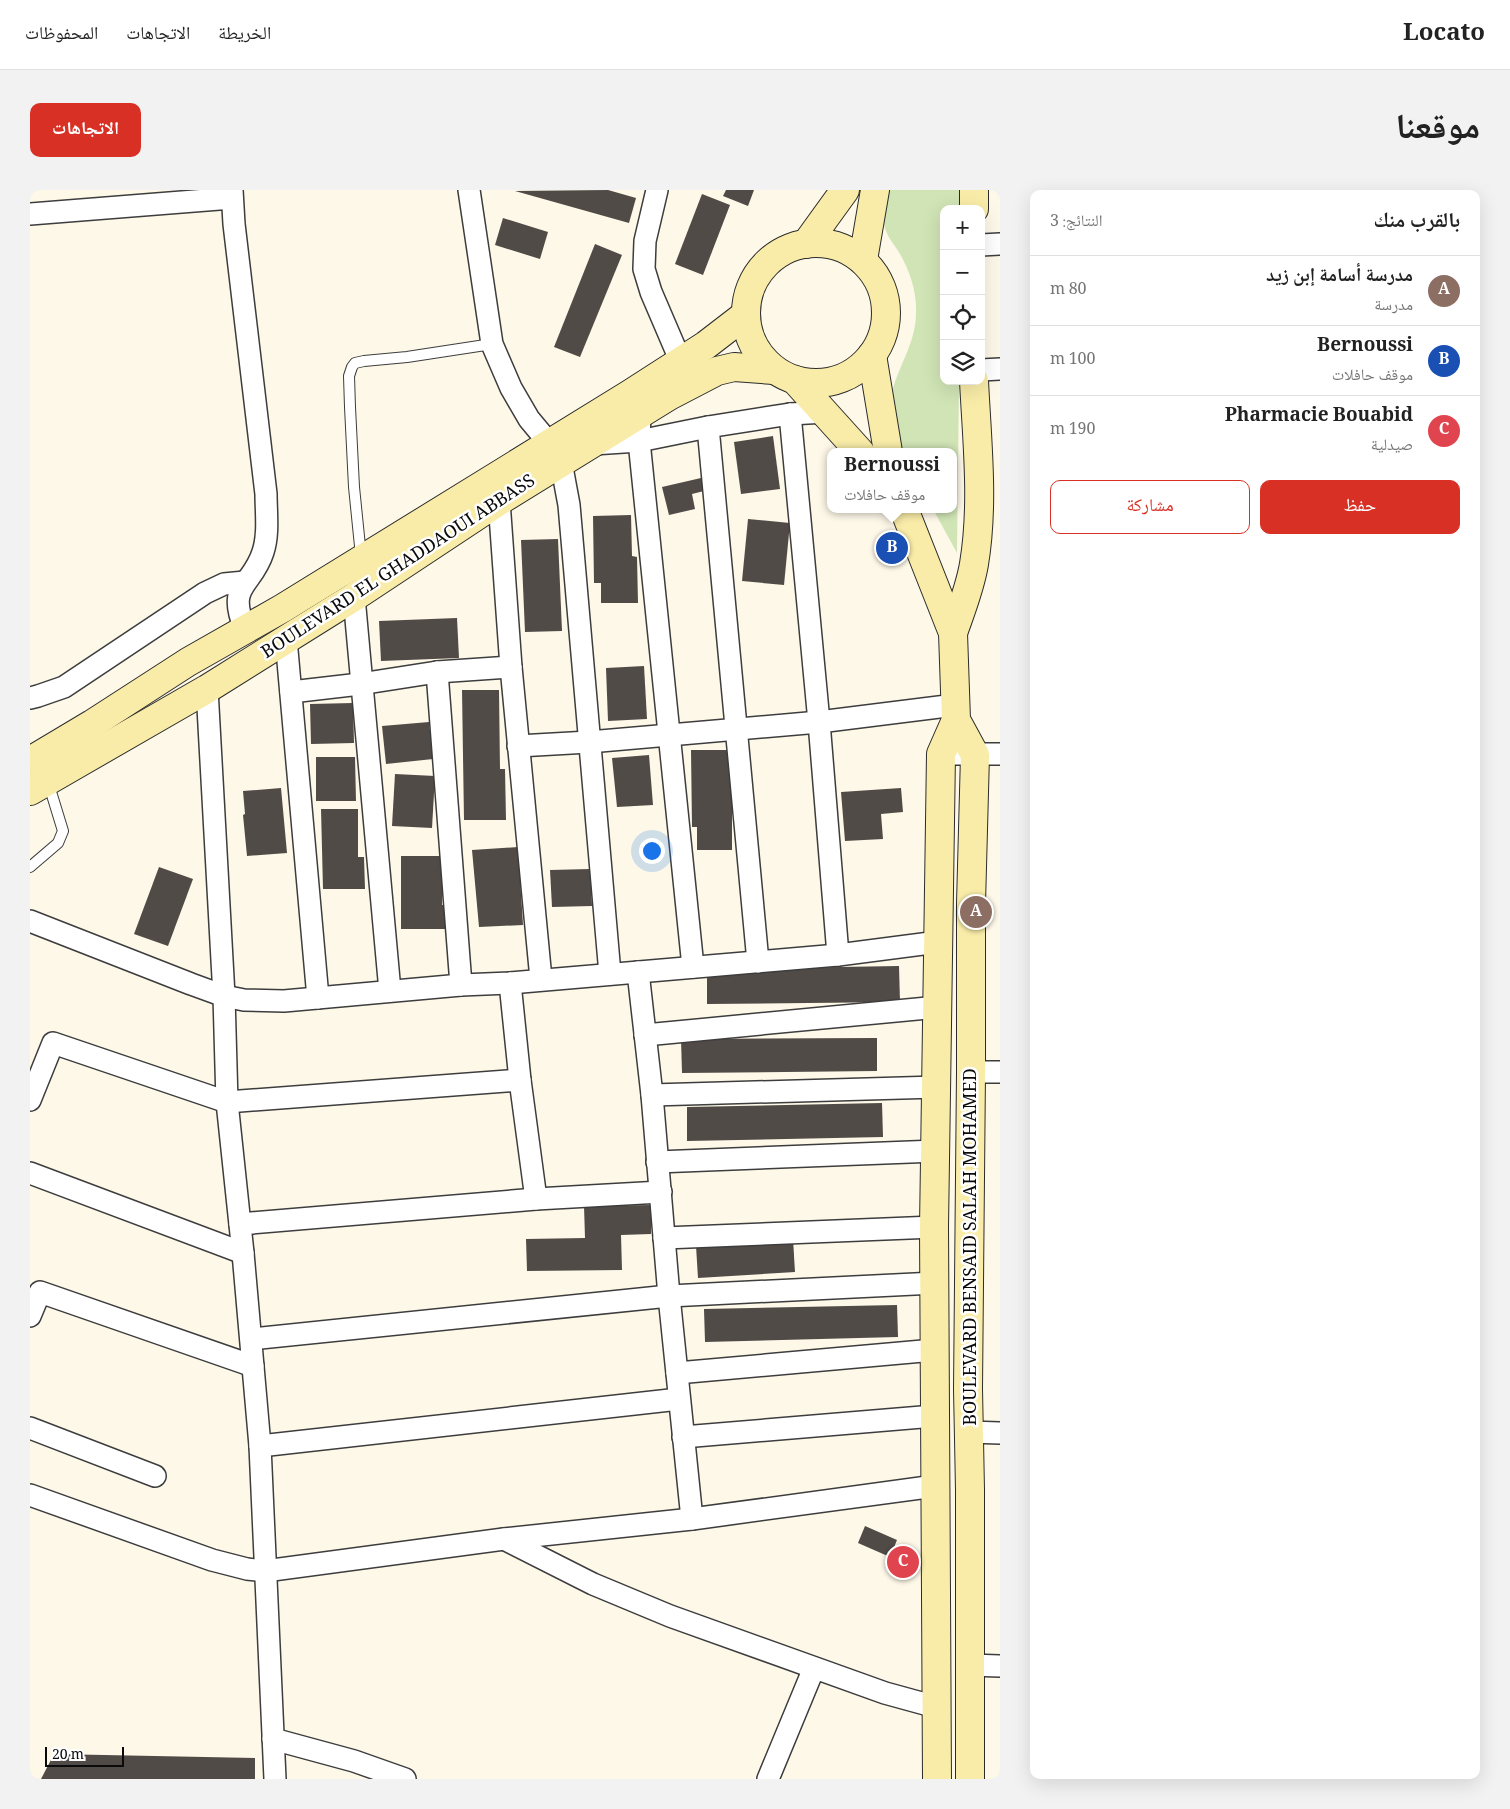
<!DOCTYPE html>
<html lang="ar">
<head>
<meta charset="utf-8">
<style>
	body { margin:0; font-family:Georgia,"Noto Naskh Arabic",serif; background:#f2f2f2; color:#222; direction:rtl }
	.controls { position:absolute; right:15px; top:15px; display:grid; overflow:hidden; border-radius:10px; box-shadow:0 5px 20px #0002 }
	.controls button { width:45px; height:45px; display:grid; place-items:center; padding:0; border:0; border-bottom:1px solid #e0e0e0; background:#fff; color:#222; font:25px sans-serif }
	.scale { position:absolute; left:15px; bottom:12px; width:79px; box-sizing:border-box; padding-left:5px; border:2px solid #0a0a0a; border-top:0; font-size:14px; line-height:18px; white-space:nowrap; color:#0a0a0a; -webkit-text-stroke:4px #fff; paint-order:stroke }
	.you { position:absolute; left:621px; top:660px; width:18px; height:18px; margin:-12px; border:4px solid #fff; border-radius:50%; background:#1a73e8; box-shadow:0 0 0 8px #1a73e833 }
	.badge { display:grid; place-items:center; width:32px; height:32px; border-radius:50%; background:#d93025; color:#fff; font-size:16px; font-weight:700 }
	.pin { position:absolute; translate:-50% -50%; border:2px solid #fff; box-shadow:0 1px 5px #0006 }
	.popup { position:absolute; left:797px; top:258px; width:130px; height:65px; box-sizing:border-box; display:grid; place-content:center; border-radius:10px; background:#fff; filter:drop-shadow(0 1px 4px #0005); font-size:16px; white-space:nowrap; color:#767676 }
	.popup b { font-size:19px; color:#222 }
	.popup::after { content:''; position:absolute; left:50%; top:100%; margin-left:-10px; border:10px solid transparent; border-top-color:#fff }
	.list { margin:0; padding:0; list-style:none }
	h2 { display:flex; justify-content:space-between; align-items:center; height:65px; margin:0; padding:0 20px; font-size:21px }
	h2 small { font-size:16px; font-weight:400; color:#767676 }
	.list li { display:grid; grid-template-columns:32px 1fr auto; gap:15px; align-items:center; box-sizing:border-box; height:70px; padding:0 20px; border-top:1px solid #e0e0e0 }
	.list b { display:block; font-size:19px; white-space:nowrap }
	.list p { margin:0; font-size:16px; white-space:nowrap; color:#767676 }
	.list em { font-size:16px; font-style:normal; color:#767676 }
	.actions { display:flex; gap:10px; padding:15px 20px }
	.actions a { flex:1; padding:11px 0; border:1px solid #d93025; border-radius:10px; text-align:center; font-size:18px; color:#d93025 }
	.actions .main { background:#d93025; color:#fff }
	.icon { flex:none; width:28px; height:28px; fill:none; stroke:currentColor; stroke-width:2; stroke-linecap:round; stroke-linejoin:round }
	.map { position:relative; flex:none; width:970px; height:1589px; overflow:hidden; direction:ltr; border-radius:10px }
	header { display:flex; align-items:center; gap:30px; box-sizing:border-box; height:70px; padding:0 25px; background:#fff; border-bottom:1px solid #e0e0e0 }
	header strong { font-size:24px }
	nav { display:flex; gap:28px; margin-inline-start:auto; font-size:18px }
	.intro { display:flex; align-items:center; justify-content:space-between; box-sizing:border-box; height:120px; padding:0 30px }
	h1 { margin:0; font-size:35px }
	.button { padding:12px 22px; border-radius:10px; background:#d93025; color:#fff; font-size:18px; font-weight:700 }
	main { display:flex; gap:30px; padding:0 30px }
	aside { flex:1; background:#fff; border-radius:10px; box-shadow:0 5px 20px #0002 }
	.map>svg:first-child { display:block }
	.green { fill:#d0e4b5 }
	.building { fill:#514b47 }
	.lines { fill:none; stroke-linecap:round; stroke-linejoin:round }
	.lane-casing { stroke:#3d3d3d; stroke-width:12 }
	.street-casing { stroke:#3d3d3d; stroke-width:24 }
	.secondary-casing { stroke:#2c2c2c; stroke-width:30 }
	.lane { stroke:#fff; stroke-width:10 }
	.street { stroke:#fff; stroke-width:21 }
	.secondary { stroke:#f9eca8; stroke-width:28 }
	.labels { text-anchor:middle; stroke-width:5; stroke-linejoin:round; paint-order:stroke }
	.street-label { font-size:18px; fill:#0a0a0a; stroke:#fff }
</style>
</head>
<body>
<header>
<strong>Locato</strong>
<nav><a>الخريطة</a><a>الاتجاهات</a><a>المحفوظات</a></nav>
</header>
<div class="intro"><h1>موقعنا</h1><a class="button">الاتجاهات</a></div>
<main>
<aside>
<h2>بالقرب منك<small>النتائج: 3</small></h2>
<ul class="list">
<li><span class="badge" style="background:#8d6e63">A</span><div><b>مدرسة أسامة إبن زيد</b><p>مدرسة</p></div><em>80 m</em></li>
<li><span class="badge" style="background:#1a4fb4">B</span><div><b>Bernoussi</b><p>موقف حافلات</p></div><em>100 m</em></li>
<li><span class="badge" style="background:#e0444e">C</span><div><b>Pharmacie Bouabid</b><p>صيدلية</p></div><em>190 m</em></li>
</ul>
<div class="actions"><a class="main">حفظ</a><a>مشاركة</a></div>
</aside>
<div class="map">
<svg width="970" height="1589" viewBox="0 0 970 1589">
	<rect width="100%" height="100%" fill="#fdf8e8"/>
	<path class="green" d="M857,0H931V19H914V191H929L927,363L903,319H923V262H872C862,243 857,216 864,195C872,171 886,149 886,123C887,103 880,81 870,64C864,54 856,46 854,34C851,22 854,12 857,0Z"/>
	<g class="building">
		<path d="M578,0L606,8L599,33L485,1Z"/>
		<path d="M696,0H724L718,16L693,6Z"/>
		<path d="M672,4L700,15L673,85L645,74Z"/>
		<path d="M473,28L518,42L510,69L465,55Z"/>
		<path d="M565,54L592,65L550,167L524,157Z"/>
		<path d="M743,246L750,299L711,304L704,252Z"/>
		<path d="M671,288L674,301L662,304L665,319L639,325L632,297Z"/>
		<path d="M601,325L602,366L607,367L608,413H571V393H564L563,326Z"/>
		<path d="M718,329L760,333L754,395L712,391Z"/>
		<path d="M528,349L532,441L495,442L491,350Z"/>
		<path d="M427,428L429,468L351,471L349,431Z"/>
		<path d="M614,476L617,529L578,531L576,478Z"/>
		<path d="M432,500H469L470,579H475L476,630H434Z"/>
		<path d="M323,513L324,553L281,554L280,514Z"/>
		<path d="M399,532L403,569L356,574L352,536Z"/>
		<path d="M661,560H702V660H667V637H662Z"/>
		<path d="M619,565L623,615L587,617L582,568Z"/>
		<path d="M286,567H325L326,611H286Z"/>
		<path d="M365,584L405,586L402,638L362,636Z"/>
		<path d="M251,598L257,663L217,666L213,625L215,624L213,601Z"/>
		<path d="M871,598L873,622L851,624L853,649L815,651L811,602Z"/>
		<path d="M291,619H328V667H334L335,699H293Z"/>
		<path d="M488,657L493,735L449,737L442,660Z"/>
		<path d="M371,666H413L412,715H418V739H371Z"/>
		<path d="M129,677L163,689L138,756L104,744Z"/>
		<path d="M560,679L562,716L522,717L520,680Z"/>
		<path d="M869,776L870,812L677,814V779Z"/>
		<path d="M847,848V881L652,883L651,849Z"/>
		<path d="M852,913L853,947L657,951V917Z"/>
		<path d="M621,1015V1044L591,1045L592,1080L497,1081L496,1049L555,1048L554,1016Z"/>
		<path d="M763,1049L765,1082L668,1088L666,1056Z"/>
		<path d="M867,1115L868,1147L675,1152L674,1119Z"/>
		<path d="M835,1336L867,1350L860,1367L828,1353Z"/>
		<path d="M24,1564L225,1568V1589H11Z"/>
	</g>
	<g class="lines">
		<g class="lane-casing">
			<g id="lane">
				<path d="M331,366L324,297L320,217L319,186L322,177L325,173L334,171L377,167L462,154"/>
				<path d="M0,677L28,653L33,641L18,592"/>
			</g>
		</g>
		<g class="street-casing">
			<g id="street">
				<path d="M202,0L204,34L236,304C236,322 239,344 233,362C222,397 196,394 215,439"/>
				<path d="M439,0L462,154L481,198L499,229L519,253"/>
				<path d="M627,0L615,51L614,79L621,102L651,172"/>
				<path d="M0,24L202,8"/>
				<path d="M951,55L970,54"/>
				<path d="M951,180L970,179"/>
				<path d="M610,224L609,251L663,777"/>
				<path d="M760,224L789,532L808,765"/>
				<path d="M563,254L609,251L678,237"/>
				<path d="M531,272L539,315L580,784"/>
				<path d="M469,311L481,477L511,789"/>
				<path d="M324,407L360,801"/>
				<path d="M256,449L288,808"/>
				<path d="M407,482L431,795"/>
				<path d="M177,499L194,806L197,912L213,1063L230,1256L245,1589"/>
				<path d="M261,502L330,494L407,482L481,477"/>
				<path d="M0,508L8,506L34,497L175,403L194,394L215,392"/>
				<path d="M488,556L559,552L789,532L925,515"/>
				<path d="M911,564H970"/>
				<path d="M0,731L161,794L194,806L214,810L254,811L431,795L480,793L808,765L908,752"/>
				<path d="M728,772L678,237L760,224L796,222"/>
				<path d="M608,782L622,905L639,1106L662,1329"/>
				<path d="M480,793L490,890L506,1009"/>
				<path d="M615,845L908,817"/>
				<path d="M941,882H970"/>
				<path d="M622,905L907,897"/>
				<path d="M0,910L23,853L197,912L490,890"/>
				<path d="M627,972L906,961"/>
				<path d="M0,983L213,1063"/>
				<path d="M210,1034L506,1009L631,1002"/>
				<path d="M634,1048L904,1037"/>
				<path d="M0,1126L10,1102L223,1176"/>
				<path d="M221,1149L639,1106L905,1093"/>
				<path d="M647,1183L904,1160"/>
				<path d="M0,1238L125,1286"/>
				<path d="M939,1242L970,1243"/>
				<path d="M653,1247L904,1226"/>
				<path d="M230,1256L649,1209"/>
				<path d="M0,1305L182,1370L217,1379L235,1381L474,1349L662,1329L905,1296"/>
				<path d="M474,1349L563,1394L640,1426L855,1503L906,1517"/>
				<path d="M940,1475L970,1476"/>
				<path d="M243,1549L324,1571L375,1589"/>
				<path d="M738,1589L784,1478"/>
			</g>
		</g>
		<g class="secondary-casing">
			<g id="secondary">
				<path d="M944,19V0"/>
				<circle cx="786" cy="123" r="70"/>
				<path d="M776,54L815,0"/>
				<path d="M833,70L845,0"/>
				<path d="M842,165L858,262"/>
				<path d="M765,190L830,262"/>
				<path d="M874,319L923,443L926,530L945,565L941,714V882L938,1199L940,1300V1589"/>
				<path d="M923,443C931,420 940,398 944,374C954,314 947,251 944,191"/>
				<path d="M0,571L62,534L158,472L253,418L600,204L676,155L715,125"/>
				<path d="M0,601L177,499L324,407L469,311L639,206L687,181L704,177L744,180"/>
				<path d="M907,1589L904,1037L911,564L926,530"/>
			</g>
		</g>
		<use href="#lane" class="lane"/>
		<use href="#street" class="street"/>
		<use href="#secondary" class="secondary"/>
	</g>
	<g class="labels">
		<g class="street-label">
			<text transform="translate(368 376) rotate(-33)" y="6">BOULEVARD EL GHADDAOUI ABBASS</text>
			<text transform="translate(940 1057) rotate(-90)" y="6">BOULEVARD BENSAID SALAH MOHAMED</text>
		</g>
	</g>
</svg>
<div class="controls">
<button>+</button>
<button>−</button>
<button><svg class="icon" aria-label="locate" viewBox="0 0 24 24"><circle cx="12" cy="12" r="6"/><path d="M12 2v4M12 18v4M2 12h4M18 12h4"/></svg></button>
<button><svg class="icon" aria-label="layers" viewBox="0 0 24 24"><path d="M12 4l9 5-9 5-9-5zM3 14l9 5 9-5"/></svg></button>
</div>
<div class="scale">20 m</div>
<div class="you"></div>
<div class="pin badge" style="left:946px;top:722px;background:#8d6e63">A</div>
<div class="pin badge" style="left:862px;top:358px;background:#1a4fb4">B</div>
<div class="popup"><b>Bernoussi</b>موقف حافلات</div>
<div class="pin badge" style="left:873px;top:1372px;background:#e0444e">C</div>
</div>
</main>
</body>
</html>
